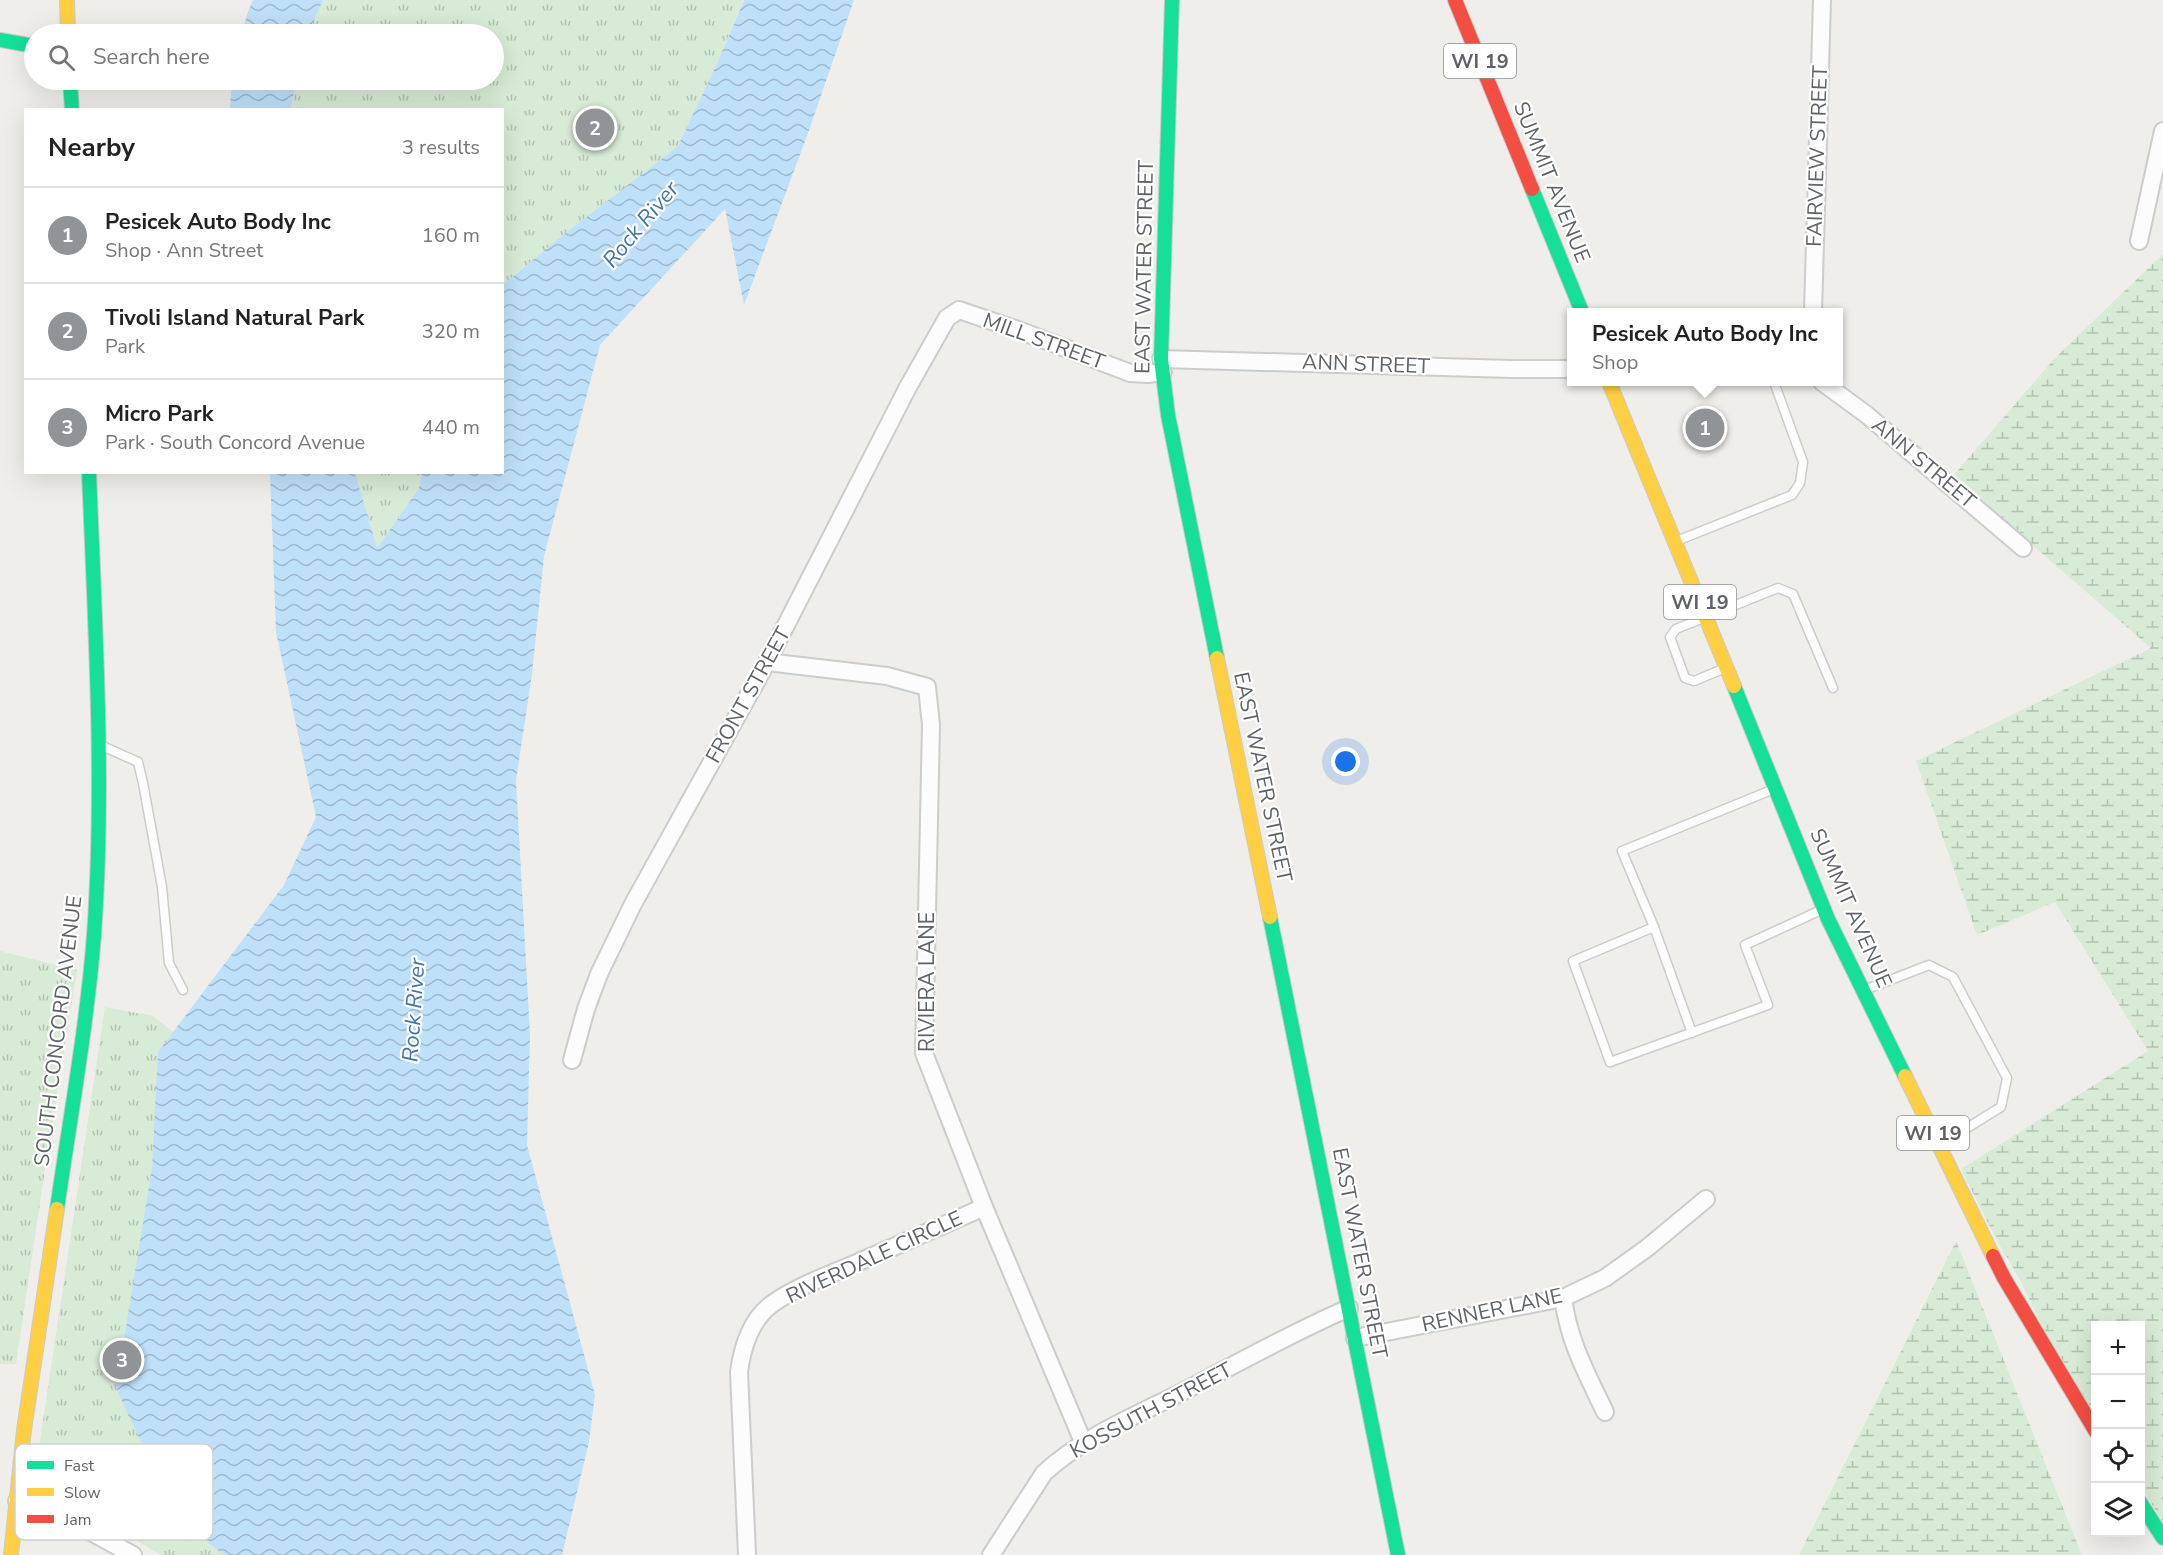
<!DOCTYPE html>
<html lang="en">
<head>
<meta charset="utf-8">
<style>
	body { margin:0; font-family:"Nunito Sans",sans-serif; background:#f6f6f6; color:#222 }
	.controls { position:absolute; right:18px; bottom:18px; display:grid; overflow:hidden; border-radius:0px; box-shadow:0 6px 24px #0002 }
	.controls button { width:54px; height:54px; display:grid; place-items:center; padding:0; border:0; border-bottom:2px solid #e0e0e0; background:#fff; color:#222; font:30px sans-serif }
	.you { position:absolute; left:1346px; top:762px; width:21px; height:21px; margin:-15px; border:4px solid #fff; border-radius:50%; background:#1a73e8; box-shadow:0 0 0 9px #1a73e833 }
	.badge { display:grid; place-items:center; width:39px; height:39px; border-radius:50%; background:#919496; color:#fff; font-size:20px; font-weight:700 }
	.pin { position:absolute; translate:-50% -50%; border:3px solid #fff; box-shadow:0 2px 6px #0006 }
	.popup { position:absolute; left:1567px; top:308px; width:276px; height:78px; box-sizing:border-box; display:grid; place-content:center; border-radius:0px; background:#fff; filter:drop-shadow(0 2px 4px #0005); font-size:20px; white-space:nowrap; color:#767676 }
	.popup b { font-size:22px; color:#222 }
	.popup::after { content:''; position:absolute; left:50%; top:100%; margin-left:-12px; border:12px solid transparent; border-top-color:#fff }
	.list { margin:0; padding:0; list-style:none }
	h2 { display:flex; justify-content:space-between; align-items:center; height:78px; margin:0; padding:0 24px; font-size:26px }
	h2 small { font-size:20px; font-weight:400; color:#767676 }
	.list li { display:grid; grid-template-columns:39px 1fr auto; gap:18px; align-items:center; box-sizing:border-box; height:96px; padding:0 24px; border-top:2px solid #e0e0e0 }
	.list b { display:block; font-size:22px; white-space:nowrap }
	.list p { margin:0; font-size:20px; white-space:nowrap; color:#767676 }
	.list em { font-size:20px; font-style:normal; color:#767676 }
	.icon { flex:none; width:33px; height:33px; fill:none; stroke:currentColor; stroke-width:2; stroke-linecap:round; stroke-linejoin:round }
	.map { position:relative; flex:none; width:2163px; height:1555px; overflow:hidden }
	.search { position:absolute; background:#fff; box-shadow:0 6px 24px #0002; left:24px; top:24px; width:480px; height:66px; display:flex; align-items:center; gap:15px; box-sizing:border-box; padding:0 21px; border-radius:33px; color:#767676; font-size:22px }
	.panel { position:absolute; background:#fff; box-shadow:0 6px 24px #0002; left:24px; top:108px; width:480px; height:366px; border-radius:0px }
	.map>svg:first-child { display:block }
	.grass { fill:url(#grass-tufts) }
	.wetland { fill:url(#wetland-marsh) }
	.water { fill:url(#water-waves) }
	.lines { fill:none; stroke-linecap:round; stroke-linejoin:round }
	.lane-casing { stroke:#cbcccc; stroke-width:11 }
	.street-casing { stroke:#cbcccc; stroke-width:20 }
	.fast-casing { stroke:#cacacb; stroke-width:16 }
	.slow-casing { stroke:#cacacb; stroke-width:16 }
	.jam-casing { stroke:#cacacb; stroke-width:16 }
	.lane { stroke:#fdfcfc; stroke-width:8 }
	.street { stroke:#fdfcfc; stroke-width:16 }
	.fast { stroke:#16e098; stroke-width:14 }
	.slow { stroke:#ffcf43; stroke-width:14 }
	.jam { stroke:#f24e42; stroke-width:14 }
	.labels { text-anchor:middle; stroke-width:4.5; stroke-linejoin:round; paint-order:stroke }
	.shield { fill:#fff; stroke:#8f9295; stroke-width:1.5 }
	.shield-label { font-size:20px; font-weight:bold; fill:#5f6368 }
	.street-label { font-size:21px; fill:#5f6368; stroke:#fff }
	.water-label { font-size:22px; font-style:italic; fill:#4174aa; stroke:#fff }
	.key { fill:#fff; stroke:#cfd0d2; stroke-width:1.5 }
	.key-label { font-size:16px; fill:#5f6368 }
</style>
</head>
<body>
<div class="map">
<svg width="2163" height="1555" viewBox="0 0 2163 1555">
	<defs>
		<pattern id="grass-tufts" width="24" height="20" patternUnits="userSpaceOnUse" patternTransform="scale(1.5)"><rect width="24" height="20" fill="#d8ebd6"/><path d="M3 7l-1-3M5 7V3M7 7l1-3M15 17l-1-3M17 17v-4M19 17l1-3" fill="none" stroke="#b2c2b1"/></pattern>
		<pattern id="wetland-marsh" width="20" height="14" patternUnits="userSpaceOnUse" patternTransform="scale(1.5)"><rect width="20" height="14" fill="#d8ebd6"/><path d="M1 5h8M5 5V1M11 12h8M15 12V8" fill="none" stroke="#b2c2b1"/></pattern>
		<pattern id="water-waves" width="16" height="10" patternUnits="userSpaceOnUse" patternTransform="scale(1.5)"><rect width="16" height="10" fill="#bfe0f9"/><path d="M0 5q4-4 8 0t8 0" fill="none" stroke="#9eb9cd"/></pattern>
	</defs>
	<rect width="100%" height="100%" fill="#efeeea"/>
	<g class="grass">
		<path d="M323,0H743L719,59L678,146L559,238L503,285L502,110H291L296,80H494V34H308Z"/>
		<path d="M355,473H422L419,488L376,549Z"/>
		<path d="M0,951L77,970L50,1136L16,1364H0Z"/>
		<path d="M105,1007L153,1016L192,1047L271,1555H161L79,1507L55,1489L40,1469L39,1448Z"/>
	</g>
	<g class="wetland">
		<path d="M2163,254V1523L2141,1486L2140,1326H2096L2095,1414L2043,1328L2020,1280L1996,1239L1961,1169L2148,1051L2055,902L1977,935L1916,761L2151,648L1953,476L2054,359Z"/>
		<path d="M1956,1241L2082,1555H1799Z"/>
	</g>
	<g class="water">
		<path d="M253,0H323L308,34H241L249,9Z"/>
		<path d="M744,0H854L808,133L744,305L725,209L600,345L544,556L532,674L516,780L530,1035L527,1145L595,1395L589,1442L562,1555H224L175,1517L116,1388L152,1168L158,1052L284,885L316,817L276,632L270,473H355L377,548L419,488L422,473L502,472L503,285L559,238L678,146L719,59Z"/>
		<path d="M232,80H296L291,109H230Z"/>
	</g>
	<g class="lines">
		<g class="lane-casing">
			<g id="lane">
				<path d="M1679,540L1792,495L1800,483L1803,462L1774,382"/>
				<path d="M1723,669L1694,681L1685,678L1670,637L1676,629L1778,588L1793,594L1833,688"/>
				<path d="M100,745L138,762L143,783L162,887L169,963L183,990"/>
				<path d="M1654,927L1573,961L1610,1062L1768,1005L1745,945L1821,910"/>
				<path d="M1867,989L1929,965L1953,977L2007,1078L2001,1107L1941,1144"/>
				<path d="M1692,1033L1654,927L1622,851L1774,789"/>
			</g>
		</g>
		<g class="street-casing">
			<g id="street">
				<path d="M2139,241L2163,131"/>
				<path d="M1813,312L1822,0"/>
				<path d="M1161,359L1511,369H1572"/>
				<path d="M1822,382L1867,415L2023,548"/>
				<path d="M767,662L887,676L927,687L931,725L924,1053L984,1207L1084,1444"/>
				<path d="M572,1060L586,1009L599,974L633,904L767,662L908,387L947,318L959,310L1021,331L1130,373L1148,374L1163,372"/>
				<path d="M1563,1298C1569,1342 1586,1372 1605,1412"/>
				<path d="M1355,1338L1563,1298L1605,1278L1647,1248L1706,1199"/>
				<path d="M17,1501L42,1505L133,1555"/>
				<path d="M747,1555L739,1372C742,1348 751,1319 772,1304C794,1288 825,1276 850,1266C895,1246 940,1227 984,1207"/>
				<path d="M991,1555L1044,1473C1084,1436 1138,1415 1186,1390C1240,1362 1293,1332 1349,1308"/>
			</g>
		</g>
		<g class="fast-casing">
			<g id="fast">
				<path d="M1172,0L1161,359L1168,415L1217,658"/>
				<path d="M0,40L34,46"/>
				<path d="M70,80L72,110"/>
				<path d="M1532,189L1582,312"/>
				<path d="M1734,686L1828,919L1905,1076"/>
				<path d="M1270,917L1398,1555"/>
				<path d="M57,1209C70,1118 87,1026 94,935C105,781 95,626 89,472"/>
				<path d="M2140,1502L2163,1538"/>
			</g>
		</g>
		<g class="slow-casing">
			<g id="slow">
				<path d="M67,0L68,34"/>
				<path d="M1609,382L1734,686"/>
				<path d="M1217,658L1270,917"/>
				<path d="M1905,1076L1993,1256"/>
				<path d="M11,1555L24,1430L57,1209"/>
			</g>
		</g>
		<g class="jam-casing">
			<g id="jam">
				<path d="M1455,0L1532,189"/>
				<path d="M1993,1256L2004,1278L2096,1432"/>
			</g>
		</g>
		<use href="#lane" class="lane"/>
		<use href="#street" class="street"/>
		<use href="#fast" class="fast"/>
		<use href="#slow" class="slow"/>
		<use href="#jam" class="jam"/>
	</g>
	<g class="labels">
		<g class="shield">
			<rect x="1444" y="44" width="72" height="34" rx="4.5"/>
			<rect x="1664" y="585" width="72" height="34" rx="4.5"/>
			<rect x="1897" y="1116" width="72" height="34" rx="4.5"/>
		</g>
		<g class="shield-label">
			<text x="1480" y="68">WI 19</text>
			<text x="1700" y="609">WI 19</text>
			<text x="1933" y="1140">WI 19</text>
		</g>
		<g class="street-label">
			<text transform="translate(1817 156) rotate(-88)" y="7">FAIRVIEW STREET</text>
			<text transform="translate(1552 182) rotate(68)" y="7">SUMMIT AVENUE</text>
			<text transform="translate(1144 267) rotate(-89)" y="7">EAST WATER STREET</text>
			<text transform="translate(1044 341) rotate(20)" y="7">MILL STREET</text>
			<text transform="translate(1366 364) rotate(2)" y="7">ANN STREET</text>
			<text transform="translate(1924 463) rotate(40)" y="7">ANN STREET</text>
			<text transform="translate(748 695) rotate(-61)" y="7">FRONT STREET</text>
			<text transform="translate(1263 777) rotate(78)" y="7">EAST WATER STREET</text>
			<text transform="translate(1851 908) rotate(66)" y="7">SUMMIT AVENUE</text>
			<text transform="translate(927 982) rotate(-90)" y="7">RIVIERA LANE</text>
			<text transform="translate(58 1031) rotate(-83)" y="7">SOUTH CONCORD AVENUE</text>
			<text transform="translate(1360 1253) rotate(79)" y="7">EAST WATER STREET</text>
			<text transform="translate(874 1257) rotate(-25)" y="7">RIVERDALE CIRCLE</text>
			<text transform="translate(1492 1310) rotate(-12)" y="7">RENNER LANE</text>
			<text transform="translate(1151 1410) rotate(-28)" y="7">KOSSUTH STREET</text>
		</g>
		<g class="water-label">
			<text transform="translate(640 224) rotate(-50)" y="8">Rock River</text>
			<text transform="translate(413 1010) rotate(-86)" y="8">Rock River</text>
		</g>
	</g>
	<rect x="15" y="1444" width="198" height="96" rx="9" class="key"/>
	<rect x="27" y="1461" width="27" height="8" fill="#16e098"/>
	<rect x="27" y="1488" width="27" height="8" fill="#ffcf43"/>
	<rect x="27" y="1515" width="27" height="8" fill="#f24e42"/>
	<g class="key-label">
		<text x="64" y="1471">Fast</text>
		<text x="64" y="1498">Slow</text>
		<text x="64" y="1525">Jam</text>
	</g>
</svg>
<div class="controls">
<button>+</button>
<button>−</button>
<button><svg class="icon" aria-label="locate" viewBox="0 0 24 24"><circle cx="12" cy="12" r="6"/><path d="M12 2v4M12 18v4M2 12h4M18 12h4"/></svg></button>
<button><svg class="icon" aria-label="layers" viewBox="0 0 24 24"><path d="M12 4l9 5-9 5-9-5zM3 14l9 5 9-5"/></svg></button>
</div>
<div class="you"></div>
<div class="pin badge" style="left:1705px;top:428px">1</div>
<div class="popup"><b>Pesicek Auto Body Inc</b>Shop</div>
<div class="pin badge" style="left:595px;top:128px">2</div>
<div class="pin badge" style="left:122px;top:1360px">3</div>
<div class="search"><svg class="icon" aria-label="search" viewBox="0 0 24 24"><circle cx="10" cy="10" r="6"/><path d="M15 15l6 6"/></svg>Search here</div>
<section class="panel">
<h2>Nearby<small>3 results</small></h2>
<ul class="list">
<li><span class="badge">1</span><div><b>Pesicek Auto Body Inc</b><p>Shop · Ann Street</p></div><em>160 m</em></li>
<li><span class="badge">2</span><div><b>Tivoli Island Natural Park</b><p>Park</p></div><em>320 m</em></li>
<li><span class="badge">3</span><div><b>Micro Park</b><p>Park · South Concord Avenue</p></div><em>440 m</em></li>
</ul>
</section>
</div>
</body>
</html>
